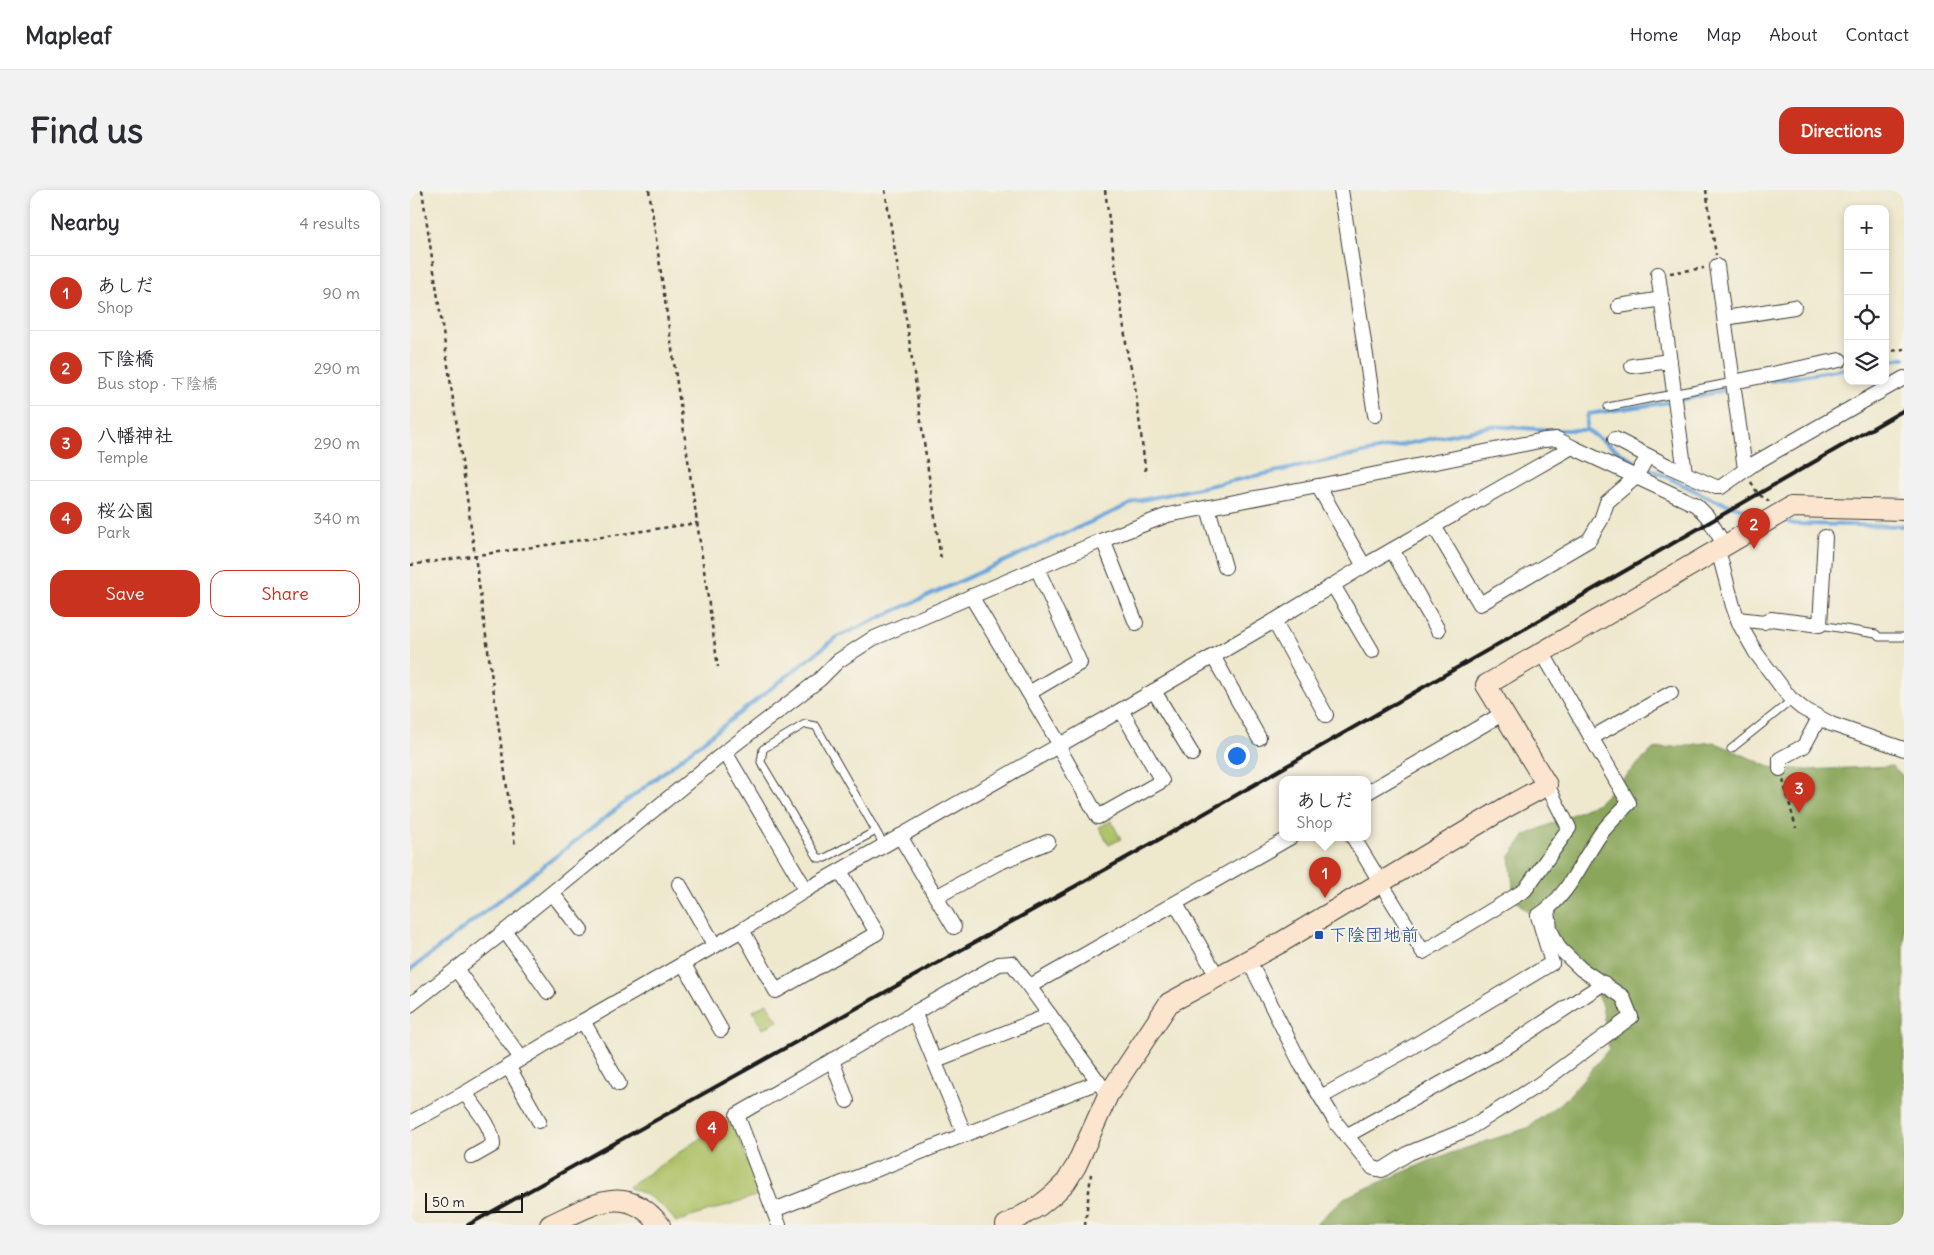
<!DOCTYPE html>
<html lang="en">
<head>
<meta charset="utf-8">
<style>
	body { margin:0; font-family:Delius,"Klee One",sans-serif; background:#f2f2f3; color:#2b2b33 }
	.controls { position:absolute; right:15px; top:15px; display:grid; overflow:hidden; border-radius:10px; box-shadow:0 2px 8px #0003 }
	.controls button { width:45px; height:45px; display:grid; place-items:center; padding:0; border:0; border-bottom:1px solid #e1e1e2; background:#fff; color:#2b2b33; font:25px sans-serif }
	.scale { position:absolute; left:15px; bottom:12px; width:98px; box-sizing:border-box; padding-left:5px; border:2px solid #1c1c1c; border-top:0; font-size:14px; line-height:18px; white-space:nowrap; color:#1c1c1c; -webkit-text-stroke:4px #f7f3e8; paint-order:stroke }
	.you { position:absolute; left:826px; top:565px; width:18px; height:18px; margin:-12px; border:4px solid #fff; border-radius:50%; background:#1a73e8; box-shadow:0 0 0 8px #1a73e833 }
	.badge { display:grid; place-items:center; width:32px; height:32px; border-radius:50%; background:#c8321e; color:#fff; font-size:16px; font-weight:700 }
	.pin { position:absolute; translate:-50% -41px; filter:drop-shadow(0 1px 2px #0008) }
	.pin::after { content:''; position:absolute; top:26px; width:18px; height:15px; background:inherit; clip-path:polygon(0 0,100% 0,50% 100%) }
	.popup { position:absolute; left:869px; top:586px; width:92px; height:65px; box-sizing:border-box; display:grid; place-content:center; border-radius:10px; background:#fff; filter:drop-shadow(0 1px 4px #0005); font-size:16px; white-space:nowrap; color:#7c7c81 }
	.popup b { font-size:19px; color:#2b2b33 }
	.popup::after { content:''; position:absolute; left:50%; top:100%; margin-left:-10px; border:10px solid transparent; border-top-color:#fff }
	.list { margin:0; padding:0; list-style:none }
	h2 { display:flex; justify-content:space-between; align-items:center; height:65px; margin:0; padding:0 20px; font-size:21px }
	h2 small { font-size:16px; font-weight:400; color:#7c7c81 }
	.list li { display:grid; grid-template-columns:32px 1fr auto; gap:15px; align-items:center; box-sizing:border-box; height:75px; padding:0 20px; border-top:1px solid #e1e1e2 }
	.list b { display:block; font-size:19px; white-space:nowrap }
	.list p { margin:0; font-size:16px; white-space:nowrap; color:#7c7c81 }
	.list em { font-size:16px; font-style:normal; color:#7c7c81 }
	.actions { display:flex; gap:10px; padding:15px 20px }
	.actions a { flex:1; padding:11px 0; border:1px solid #c8321e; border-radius:15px; text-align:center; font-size:18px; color:#c8321e }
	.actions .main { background:#c8321e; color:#fff }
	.icon { flex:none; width:28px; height:28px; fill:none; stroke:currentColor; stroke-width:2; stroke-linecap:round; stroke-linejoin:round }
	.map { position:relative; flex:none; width:1494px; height:1035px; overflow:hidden; border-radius:15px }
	header { display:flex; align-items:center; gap:30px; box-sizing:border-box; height:70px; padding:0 25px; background:#fff; border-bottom:1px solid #e1e1e2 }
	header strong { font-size:24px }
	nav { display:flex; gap:28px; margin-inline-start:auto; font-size:18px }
	.intro { display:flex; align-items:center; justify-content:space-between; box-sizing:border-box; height:120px; padding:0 30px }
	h1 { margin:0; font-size:35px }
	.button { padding:12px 22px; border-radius:15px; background:#c8321e; color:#fff; font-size:18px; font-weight:700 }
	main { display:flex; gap:30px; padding:0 30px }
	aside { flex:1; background:#fff; border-radius:15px; box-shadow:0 2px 8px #0003 }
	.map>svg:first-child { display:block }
	.green { fill:#acc064; stroke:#646e40 }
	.forest { fill:#89a65a; stroke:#52613b }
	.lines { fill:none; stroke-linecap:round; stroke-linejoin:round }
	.stream { stroke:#6aa6db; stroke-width:4 }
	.lane-casing { stroke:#3c3b37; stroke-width:9 }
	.street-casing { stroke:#3c3b37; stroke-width:16 }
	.secondary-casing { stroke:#3c3b37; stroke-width:22 }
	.path { stroke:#3c3b37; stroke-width:2.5; stroke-dasharray:4 4; stroke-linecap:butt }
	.lane { stroke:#fff; stroke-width:7 }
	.street { stroke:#fff; stroke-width:14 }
	.secondary { stroke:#fbe5cf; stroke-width:20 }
	.rail { stroke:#1c1c1c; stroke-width:4 }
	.transit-dot { fill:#1a4fb4; stroke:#f7f3e8; stroke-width:2 }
	.labels { text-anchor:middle; stroke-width:4; stroke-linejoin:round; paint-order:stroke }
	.transit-label { font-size:18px; fill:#164399; stroke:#f7f3e8; text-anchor:start }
</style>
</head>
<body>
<header>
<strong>Mapleaf</strong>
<nav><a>Home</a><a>Map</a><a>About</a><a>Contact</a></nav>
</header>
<div class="intro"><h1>Find us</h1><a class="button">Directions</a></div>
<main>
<aside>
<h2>Nearby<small>4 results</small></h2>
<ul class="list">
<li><span class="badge">1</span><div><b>あしだ</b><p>Shop</p></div><em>90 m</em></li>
<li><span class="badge">2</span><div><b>下陰橋</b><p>Bus stop · 下陰橋</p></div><em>290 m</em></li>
<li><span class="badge">3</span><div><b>八幡神社</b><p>Temple</p></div><em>290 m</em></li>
<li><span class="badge">4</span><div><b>桜公園</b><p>Park</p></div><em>340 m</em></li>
</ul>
<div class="actions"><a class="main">Save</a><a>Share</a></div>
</aside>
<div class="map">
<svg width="1494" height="1035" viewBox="0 0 1494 1035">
	<rect width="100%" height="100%" fill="#f7f3e8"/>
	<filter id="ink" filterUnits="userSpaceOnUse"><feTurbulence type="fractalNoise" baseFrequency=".02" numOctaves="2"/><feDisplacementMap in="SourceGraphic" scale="10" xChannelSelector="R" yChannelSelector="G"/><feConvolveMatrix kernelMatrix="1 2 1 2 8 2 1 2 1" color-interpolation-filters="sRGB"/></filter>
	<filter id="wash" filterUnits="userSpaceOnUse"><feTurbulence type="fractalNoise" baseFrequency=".0096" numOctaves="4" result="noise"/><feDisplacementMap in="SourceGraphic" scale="20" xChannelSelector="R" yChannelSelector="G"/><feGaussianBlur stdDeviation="1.12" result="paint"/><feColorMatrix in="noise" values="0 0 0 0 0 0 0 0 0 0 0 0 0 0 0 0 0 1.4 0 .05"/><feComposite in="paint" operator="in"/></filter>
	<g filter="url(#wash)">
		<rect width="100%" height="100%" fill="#eee8cd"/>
		<g class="green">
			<path d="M701,631L711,649L699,655L689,637Z"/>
			<path d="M357,813L368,831L353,839L343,821Z"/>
			<path d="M320,928L352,1004L266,1032C250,1011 241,1007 218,997Z"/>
		</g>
		<path class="forest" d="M1304,552L1360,577L1398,580L1482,576L1494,587V1035H905L934,1008L1026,968L1117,938L1157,908L1199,859L1192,816L1170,770L1104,709L1100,666L1116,645L1188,613L1243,559Z"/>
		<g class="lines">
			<g class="stream">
				<path d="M1475,171L1494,168"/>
				<path d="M1361,191L1438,178"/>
				<path d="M1268,211L1320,199"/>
				<path d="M1176,240L1178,224L1261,212"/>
				<path d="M1372,330L1384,334L1494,336"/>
				<path d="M0,780L427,447L727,311L1081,236L1146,240H1176L1224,271L1304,310L1353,325"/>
			</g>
		</g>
	</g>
	<g filter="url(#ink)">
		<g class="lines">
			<g class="lane-casing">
				<g id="lane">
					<path d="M1198,217L1323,192"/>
					<path d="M1410,435L1466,444L1469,447H1494"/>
					<path d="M1321,559L1382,510"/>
					<path d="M466,641L415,668H408L351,572L353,559L395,534L406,536L474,655"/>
				</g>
			</g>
			<g class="street-casing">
				<g id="street">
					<path d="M931,0L965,225"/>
					<path d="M1307,76L1335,279"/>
					<path d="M1248,84L1275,283"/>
					<path d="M1209,116L1252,109"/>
					<path d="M1315,128L1384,117"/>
					<path d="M1222,176L1260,171"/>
					<path d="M1323,192L1430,170"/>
					<path d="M1205,249L1258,276L1306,297H1311L1345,273L1494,188"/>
					<path d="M798,318L815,377"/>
					<path d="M1024,336L1070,414L1179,350L1191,330L1197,312L1225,288L1238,266"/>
					<path d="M693,350L726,433"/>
					<path d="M982,360L1028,440"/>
					<path d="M1308,360L1323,416L1330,435L1346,463L1380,508L1392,518L1421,534L1494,559"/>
					<path d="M954,376L908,296L1134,250L1147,249L1162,257"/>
					<path d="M923,395L962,461"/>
					<path d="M561,406L650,555"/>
					<path d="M1328,429L1354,432L1361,429L1410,435L1415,347"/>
					<path d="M864,431L916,525"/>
					<path d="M803,466L849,548"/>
					<path d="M744,501L782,564"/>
					<path d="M619,503L670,473L627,378"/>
					<path d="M1181,548L1261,503"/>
					<path d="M648,556L688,627L752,591L711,520"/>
					<path d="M315,562L396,700"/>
					<path d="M1370,579V569L1394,556L1409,528"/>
					<path d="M958,602L1092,524"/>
					<path d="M490,646L526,707L588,673L638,652"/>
					<path d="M943,647L1013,762L1115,700L1159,638L1137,595"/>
					<path d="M269,694L305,756"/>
					<path d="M142,703L171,740"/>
					<path d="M526,707L544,737"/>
					<path d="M766,714L807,786"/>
					<path d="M332,740L366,801L467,743L430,681"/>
					<path d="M95,741L138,802"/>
					<path d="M838,769L892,876L927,934L963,978L972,980L999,963L1058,939L1128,895L1221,827L1213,807L1171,779L1149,758L1140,739L1138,720"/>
					<path d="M273,773L311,840"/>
					<path d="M46,779L111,868"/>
					<path d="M620,796L881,647"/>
					<path d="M0,815L95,741L315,562L409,490L428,471L462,449L693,350L758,325L908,296"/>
					<path d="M504,822L555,945"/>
					<path d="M173,831L209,894"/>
					<path d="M422,870L437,911"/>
					<path d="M526,870L640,825"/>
					<path d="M98,876L129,931"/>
					<path d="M55,903C65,918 83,936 83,955L62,967"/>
					<path d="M911,907L995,861L1142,773L1128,726C1159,706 1171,671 1192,642C1200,632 1210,622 1219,613L1132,462"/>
					<path d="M0,933L55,903L173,831L332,740L396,700L711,520L864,431L954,376L1162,257L1286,315L1297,326L1315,356"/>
					<path d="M936,946L1095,858L1194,793"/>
					<path d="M364,1020L688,892"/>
					<path d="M369,1035L327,925L589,774L602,773L698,905"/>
				</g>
			</g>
			<g class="secondary-casing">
				<g id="secondary">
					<path d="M140,1035C181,1016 215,991 250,1035"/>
					<path d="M596,1035L629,1016L644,1004L656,992L666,976L698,905L759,813L870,753L1095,618L1137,595L1076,495L1381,317L1494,320"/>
				</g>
			</g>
			<g class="path">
				<path d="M12,0L49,250L105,656"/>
				<path d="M239,0L308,477"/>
				<path d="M475,0L497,135L531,369"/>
				<path d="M695,0L718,167L724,188L736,285"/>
				<path d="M1296,0L1306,65"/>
				<path d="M1260,83L1294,78"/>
				<path d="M1475,162L1494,159"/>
				<path d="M1341,292L1348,304L1359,311"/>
				<path d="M0,375L287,333"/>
				<path d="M1373,590L1386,638"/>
				<path d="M675,1035L681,984"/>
			</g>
			<use href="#lane" class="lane"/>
			<use href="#street" class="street"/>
			<use href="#secondary" class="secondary"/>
			<path class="rail" d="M58,1035L757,645L1494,220"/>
		</g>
	</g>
	<rect class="transit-dot" x="904" y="740" width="10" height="10" rx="2.5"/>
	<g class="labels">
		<g class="transit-label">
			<text x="919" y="751">下陰団地前</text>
		</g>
	</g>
</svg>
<div class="controls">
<button>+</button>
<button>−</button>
<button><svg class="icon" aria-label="locate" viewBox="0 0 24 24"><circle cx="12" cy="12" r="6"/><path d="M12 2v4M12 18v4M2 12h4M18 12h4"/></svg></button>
<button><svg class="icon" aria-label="layers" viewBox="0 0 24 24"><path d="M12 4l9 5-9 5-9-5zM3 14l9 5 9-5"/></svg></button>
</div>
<div class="scale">50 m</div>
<div class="you"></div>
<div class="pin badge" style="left:915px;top:708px">1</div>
<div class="popup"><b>あしだ</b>Shop</div>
<div class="pin badge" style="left:1344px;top:359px">2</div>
<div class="pin badge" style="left:1389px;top:623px">3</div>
<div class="pin badge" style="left:302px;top:962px">4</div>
</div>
</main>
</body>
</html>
